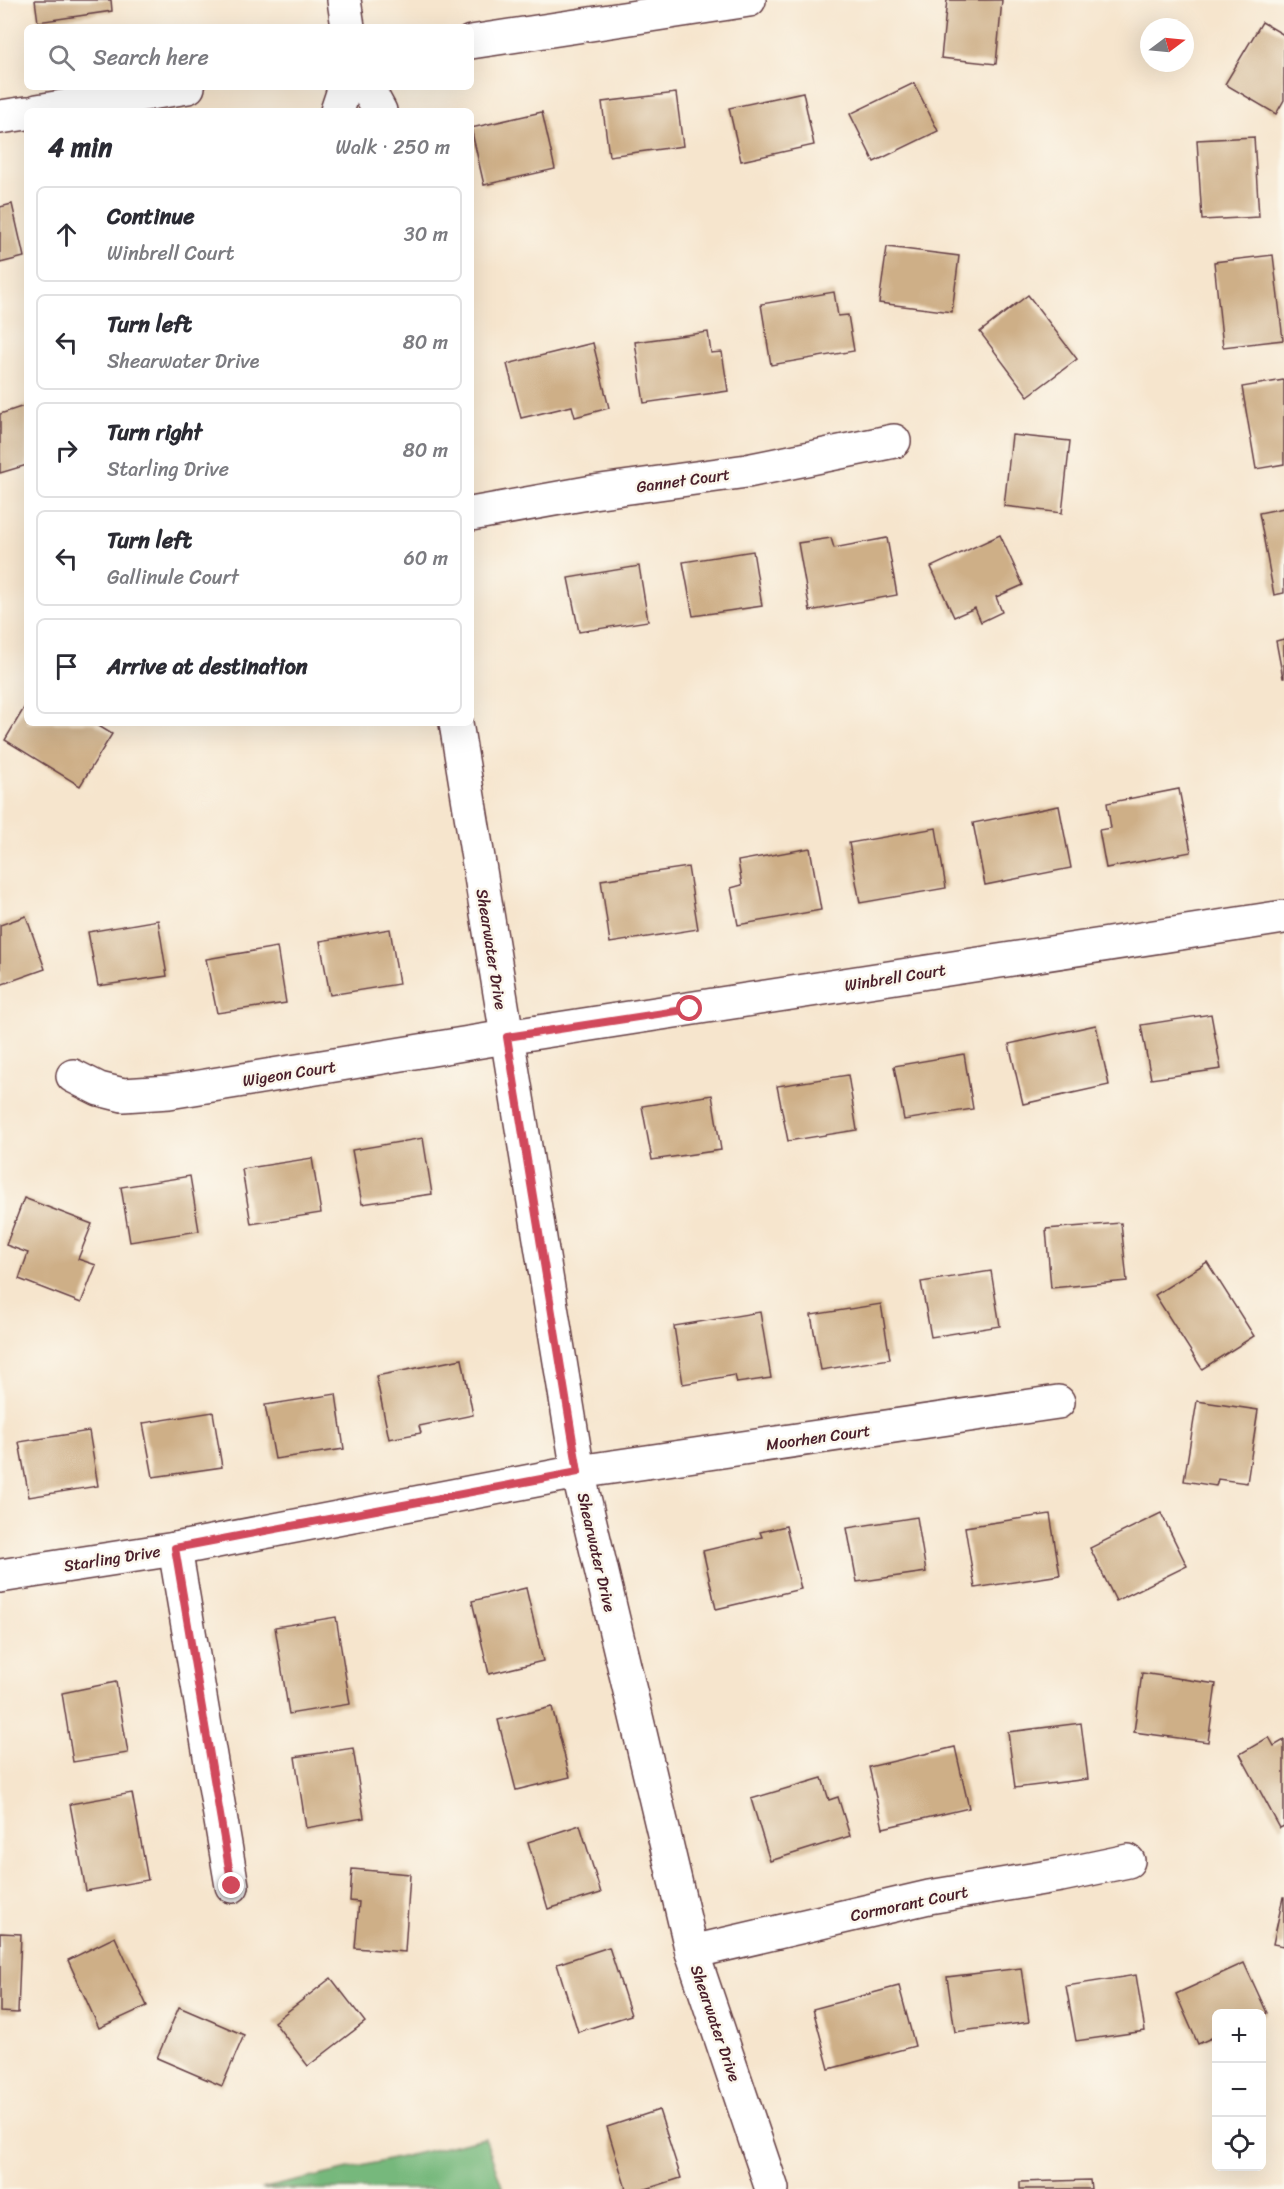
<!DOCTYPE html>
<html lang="en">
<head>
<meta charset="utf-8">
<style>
	body { margin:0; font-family:Sriracha,sans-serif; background:#f7f7f7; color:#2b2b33 }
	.controls { position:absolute; right:18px; bottom:18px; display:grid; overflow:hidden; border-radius:9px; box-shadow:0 6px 24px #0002 }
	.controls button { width:54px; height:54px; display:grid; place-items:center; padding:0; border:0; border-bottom:2px solid #e1e1e2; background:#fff; color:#2b2b33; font:30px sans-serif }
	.compass { position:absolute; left:1140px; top:18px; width:54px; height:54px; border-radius:50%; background:#fff; box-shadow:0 6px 24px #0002; rotate:74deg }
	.stop { position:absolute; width:18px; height:18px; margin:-14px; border:4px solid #d1495b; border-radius:50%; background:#fff }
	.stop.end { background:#d1495b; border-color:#fff; box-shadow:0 2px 6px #0008 }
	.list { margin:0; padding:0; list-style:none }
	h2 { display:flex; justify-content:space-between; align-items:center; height:78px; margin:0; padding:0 24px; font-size:26px }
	h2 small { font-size:20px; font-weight:400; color:#7c7c81 }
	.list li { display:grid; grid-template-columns:39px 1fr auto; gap:18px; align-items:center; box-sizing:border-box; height:96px; margin:0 12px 12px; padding:0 12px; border:2px solid #e1e1e2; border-radius:9px }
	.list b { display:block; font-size:22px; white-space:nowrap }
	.list p { margin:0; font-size:20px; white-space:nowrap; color:#7c7c81 }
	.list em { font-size:20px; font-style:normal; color:#7c7c81 }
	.icon { flex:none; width:33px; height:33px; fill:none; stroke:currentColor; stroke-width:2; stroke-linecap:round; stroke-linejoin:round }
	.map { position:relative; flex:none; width:1284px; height:2189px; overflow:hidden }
	.search { position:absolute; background:#fff; box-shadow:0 6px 24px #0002; left:24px; top:24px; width:450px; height:66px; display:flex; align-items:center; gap:15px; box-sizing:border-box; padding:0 21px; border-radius:9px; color:#7c7c81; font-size:22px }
	.panel { position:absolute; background:#fff; box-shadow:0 6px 24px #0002; left:24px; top:108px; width:450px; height:618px; border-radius:9px }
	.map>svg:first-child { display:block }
	.forest { fill:#76b87b; stroke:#606c53; stroke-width:1.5 }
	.building { fill:#ceaf87 }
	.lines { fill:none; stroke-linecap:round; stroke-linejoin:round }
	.minor-casing { stroke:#643d43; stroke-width:36 }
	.minor { stroke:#fff; stroke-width:33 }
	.route { stroke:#d1495b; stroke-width:8 }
	.labels { text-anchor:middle; stroke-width:5; stroke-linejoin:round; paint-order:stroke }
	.street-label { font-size:16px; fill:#4a1f2b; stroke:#fbf7ec }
</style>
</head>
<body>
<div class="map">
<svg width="1284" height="2189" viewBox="0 0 1284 2189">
	<rect width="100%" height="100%" fill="#fbf7ec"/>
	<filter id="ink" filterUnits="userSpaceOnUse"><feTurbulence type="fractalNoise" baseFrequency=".0167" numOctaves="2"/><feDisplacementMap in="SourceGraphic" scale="12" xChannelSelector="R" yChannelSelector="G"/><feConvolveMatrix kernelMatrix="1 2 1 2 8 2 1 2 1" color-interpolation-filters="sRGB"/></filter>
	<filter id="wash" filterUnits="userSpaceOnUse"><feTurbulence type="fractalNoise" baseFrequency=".008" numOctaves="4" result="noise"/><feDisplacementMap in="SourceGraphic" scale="24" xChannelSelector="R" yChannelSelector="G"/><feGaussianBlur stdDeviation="1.35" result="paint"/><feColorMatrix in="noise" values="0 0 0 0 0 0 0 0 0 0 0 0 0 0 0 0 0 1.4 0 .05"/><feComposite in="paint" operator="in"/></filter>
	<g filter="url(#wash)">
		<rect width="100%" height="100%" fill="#f6e5cd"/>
		<path class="forest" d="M485,2138L503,2189H261Z"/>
		<g id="blocks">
			<g class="building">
				<path d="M35,0H111L112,11L38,22Z"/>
				<path d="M947,0H1002L996,64L941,58Z"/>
				<path d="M1262,22L1284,35V100L1276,114L1225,84Z"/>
				<path d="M914,83L938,131L874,162L850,114Z"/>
				<path d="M803,92L814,145L741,161L729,108Z"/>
				<path d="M676,93L683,146L609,156L602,102Z"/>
				<path d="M542,112L555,169L484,185L471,128Z"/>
				<path d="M1254,137L1259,217L1202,220L1197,140Z"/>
				<path d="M12,204L24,257L0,263V207Z"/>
				<path d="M887,247L959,256L952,312L879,303Z"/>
				<path d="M1273,255L1283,340L1223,347L1214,262Z"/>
				<path d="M834,292L838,316L848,315L854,351L771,365L761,304Z"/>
				<path d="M1028,295L1077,359L1028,396L980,332Z"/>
				<path d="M708,332L711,353L722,352L728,391L644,403L635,342Z"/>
				<path d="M593,343L609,408L575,417L572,406L521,418L507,364Z"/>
				<path d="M1284,380V464L1256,469L1242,387Z"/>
				<path d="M27,405V465L0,473V414Z"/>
				<path d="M1012,435L1070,441L1062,513L1004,506Z"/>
				<path d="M1284,508V593L1274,595L1259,513Z"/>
				<path d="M1000,535L1023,585L996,597L1002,612L981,622L975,608L954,617L931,567Z"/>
				<path d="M831,538L834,548L887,538L897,595L810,611L798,543Z"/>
				<path d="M753,551L762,606L693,616L683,562Z"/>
				<path d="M639,566L648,621L579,632L568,578Z"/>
				<path d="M1284,639V678H1283L1276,641Z"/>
				<path d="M27,703V723H94L112,734L80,786L5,740Z"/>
				<path d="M1179,789L1191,852L1106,868L1099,830L1111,828L1107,803Z"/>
				<path d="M1059,806L1071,868L985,885L973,823Z"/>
				<path d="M936,828L946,888L860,903L849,843Z"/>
				<path d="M810,848L821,910L738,925L731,888L742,885L738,861Z"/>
				<path d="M688,867L698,929L610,943L601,880Z"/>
				<path d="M26,916L45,969L0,985V925Z"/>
				<path d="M158,920L167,976L98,986L88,932Z"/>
				<path d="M390,929L399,984L330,995L320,941Z"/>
				<path d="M277,947L286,1003L217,1013L206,959Z"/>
				<path d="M1211,1014L1221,1069L1151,1079L1141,1025Z"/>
				<path d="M1096,1025L1109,1085L1023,1104L1009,1044Z"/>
				<path d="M964,1054L973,1109L904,1120L894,1066Z"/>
				<path d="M848,1075L857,1130L788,1141L777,1086Z"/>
				<path d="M712,1095L721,1150L652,1160L642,1106Z"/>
				<path d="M423,1138L432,1194L362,1204L352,1150Z"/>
				<path d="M312,1158L321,1213L251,1224L242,1169Z"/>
				<path d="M190,1176L199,1231L130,1242L121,1187Z"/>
				<path d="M24,1198L92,1224L78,1259L96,1265L81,1303L19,1279L28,1253L6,1245Z"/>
				<path d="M1121,1223L1127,1281L1051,1288L1046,1229Z"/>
				<path d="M1207,1262L1254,1336L1202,1369L1155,1295Z"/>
				<path d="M991,1271L1000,1326L931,1337L921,1282Z"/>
				<path d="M881,1304L890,1359L821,1370L811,1315Z"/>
				<path d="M760,1312L771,1378L737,1383L735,1375L683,1384L674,1326Z"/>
				<path d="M462,1359L473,1415L419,1426L421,1433L389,1439L376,1376Z"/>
				<path d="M336,1394L344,1449L275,1459L265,1405Z"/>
				<path d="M1197,1401L1258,1410L1247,1483L1218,1479L1216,1486L1184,1481Z"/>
				<path d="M213,1412L222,1467L153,1477L143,1423Z"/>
				<path d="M89,1431L98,1486L29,1497L19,1442Z"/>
				<path d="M1161,1513L1187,1566L1116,1601L1090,1548Z"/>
				<path d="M1050,1514L1060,1575L975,1588L965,1527Z"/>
				<path d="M917,1517L926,1572L857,1582L847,1528Z"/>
				<path d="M786,1526L801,1589L716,1609L703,1551L762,1537L760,1532Z"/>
				<path d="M526,1588L543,1661L489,1674L472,1601Z"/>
				<path d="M336,1617L350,1704L289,1714L275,1627Z"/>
				<path d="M1142,1673L1216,1684L1208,1742L1134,1732Z"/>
				<path d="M116,1682L128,1753L73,1762L62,1693Z"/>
				<path d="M552,1707L570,1777L516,1790L498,1720Z"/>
				<path d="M1081,1723L1088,1779L1015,1788L1008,1732Z"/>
				<path d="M1269,1737L1274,1746L1284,1740V1826L1280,1828L1240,1754Z"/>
				<path d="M955,1747L969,1808L883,1828L869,1767Z"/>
				<path d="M353,1748L364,1818L306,1828L295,1757Z"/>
				<path d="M822,1778L829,1800L838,1797L850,1836L770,1861L751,1799Z"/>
				<path d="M132,1793L148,1880L86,1891L70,1804Z"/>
				<path d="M580,1825L601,1893L548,1909L528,1842Z"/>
				<path d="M352,1869L410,1874L405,1952L355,1948L359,1902L350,1901Z"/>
				<path d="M1283,1897H1284V1946L1273,1944Z"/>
				<path d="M0,1933L21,1934L18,2013L0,2012Z"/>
				<path d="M115,1937L147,2006L99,2028L68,1960Z"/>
				<path d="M609,1947L631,2015L578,2032L557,1964Z"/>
				<path d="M1244,1963L1267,2013L1262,2016V2014H1216V2036L1198,2044L1176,1994Z"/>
				<path d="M1021,1968L1029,2022L955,2032L947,1977Z"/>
				<path d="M1136,1975L1145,2031L1076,2041L1066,1986Z"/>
				<path d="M331,1978L365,2022L308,2066L274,2022Z"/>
				<path d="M899,1986L915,2046L829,2069L813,2009Z"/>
				<path d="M179,2007L244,2035L222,2086L157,2058Z"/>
				<path d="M659,2110L681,2178L646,2189H626L607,2127Z"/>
				<path d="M1090,2180L1091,2189H1020V2182Z"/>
			</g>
		</g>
	</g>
	<g filter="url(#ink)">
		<use href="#blocks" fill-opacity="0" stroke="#643d43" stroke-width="1.5"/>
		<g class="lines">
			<g class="minor-casing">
				<g id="minor">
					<path d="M344,0L348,27"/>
					<path d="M471,42L749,0"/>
					<path d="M367,87L380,111"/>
					<path d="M37,111L188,87"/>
					<path d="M337,111L345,87"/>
					<path d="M0,117L27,113"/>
					<path d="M471,514L593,492L747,471L894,441"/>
					<path d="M456,723L578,1472L692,1952L772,2189"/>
					<path d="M73,1076L99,1089L123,1095L169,1092L506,1037L1284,917"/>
					<path d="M175,1549L232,1886"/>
					<path d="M0,1576L175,1549L578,1472L1058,1402"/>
					<path d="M692,1952L929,1897L1061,1875L1128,1861"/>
				</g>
			</g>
			<use href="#minor" class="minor"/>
		</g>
	</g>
	<g class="lines" filter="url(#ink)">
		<path class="route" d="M232,1886L175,1548L578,1472L507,1037L690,1009"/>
	</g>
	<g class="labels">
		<g class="street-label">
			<text transform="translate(683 480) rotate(-8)" y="6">Gannet Court</text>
			<text transform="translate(492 949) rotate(81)" y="6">Shearwater Drive</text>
			<text transform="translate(895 977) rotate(-9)" y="6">Winbrell Court</text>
			<text transform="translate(289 1073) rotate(-9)" y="6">Wigeon Court</text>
			<text transform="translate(818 1437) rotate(-8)" y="6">Moorhen Court</text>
			<text transform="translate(597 1552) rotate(77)" y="6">Shearwater Drive</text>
			<text transform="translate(112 1558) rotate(-9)" y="6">Starling Drive</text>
			<text transform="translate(909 1903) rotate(-12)" y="6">Cormorant Court</text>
			<text transform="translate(716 2023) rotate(71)" y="6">Shearwater Drive</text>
		</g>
	</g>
</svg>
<div class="controls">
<button>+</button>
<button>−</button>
<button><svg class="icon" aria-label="locate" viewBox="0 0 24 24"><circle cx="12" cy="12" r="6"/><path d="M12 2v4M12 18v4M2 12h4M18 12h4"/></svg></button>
</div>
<svg class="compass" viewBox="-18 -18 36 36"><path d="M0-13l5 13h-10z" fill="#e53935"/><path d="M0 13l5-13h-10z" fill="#7c7c81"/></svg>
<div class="stop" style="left:690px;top:1009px"></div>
<div class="stop end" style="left:232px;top:1886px"></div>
<div class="search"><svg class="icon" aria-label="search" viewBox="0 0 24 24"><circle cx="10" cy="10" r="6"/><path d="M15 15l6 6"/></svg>Search here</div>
<section class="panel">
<h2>4 min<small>Walk · 250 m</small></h2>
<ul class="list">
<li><svg class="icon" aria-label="ahead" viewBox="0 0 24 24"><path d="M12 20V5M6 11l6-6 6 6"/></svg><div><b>Continue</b><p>Winbrell Court</p></div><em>30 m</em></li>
<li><svg class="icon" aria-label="left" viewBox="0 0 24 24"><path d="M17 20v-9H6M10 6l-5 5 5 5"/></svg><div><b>Turn left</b><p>Shearwater Drive</p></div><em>80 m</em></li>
<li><svg class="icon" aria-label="right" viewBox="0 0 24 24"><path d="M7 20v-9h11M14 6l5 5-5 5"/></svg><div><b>Turn right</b><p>Starling Drive</p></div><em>80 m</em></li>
<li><svg class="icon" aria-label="left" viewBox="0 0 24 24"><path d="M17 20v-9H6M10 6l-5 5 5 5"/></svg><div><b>Turn left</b><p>Gallinule Court</p></div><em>60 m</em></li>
<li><svg class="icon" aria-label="arrive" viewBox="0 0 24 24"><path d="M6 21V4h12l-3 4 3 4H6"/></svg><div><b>Arrive at destination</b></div></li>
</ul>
</section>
</div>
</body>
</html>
